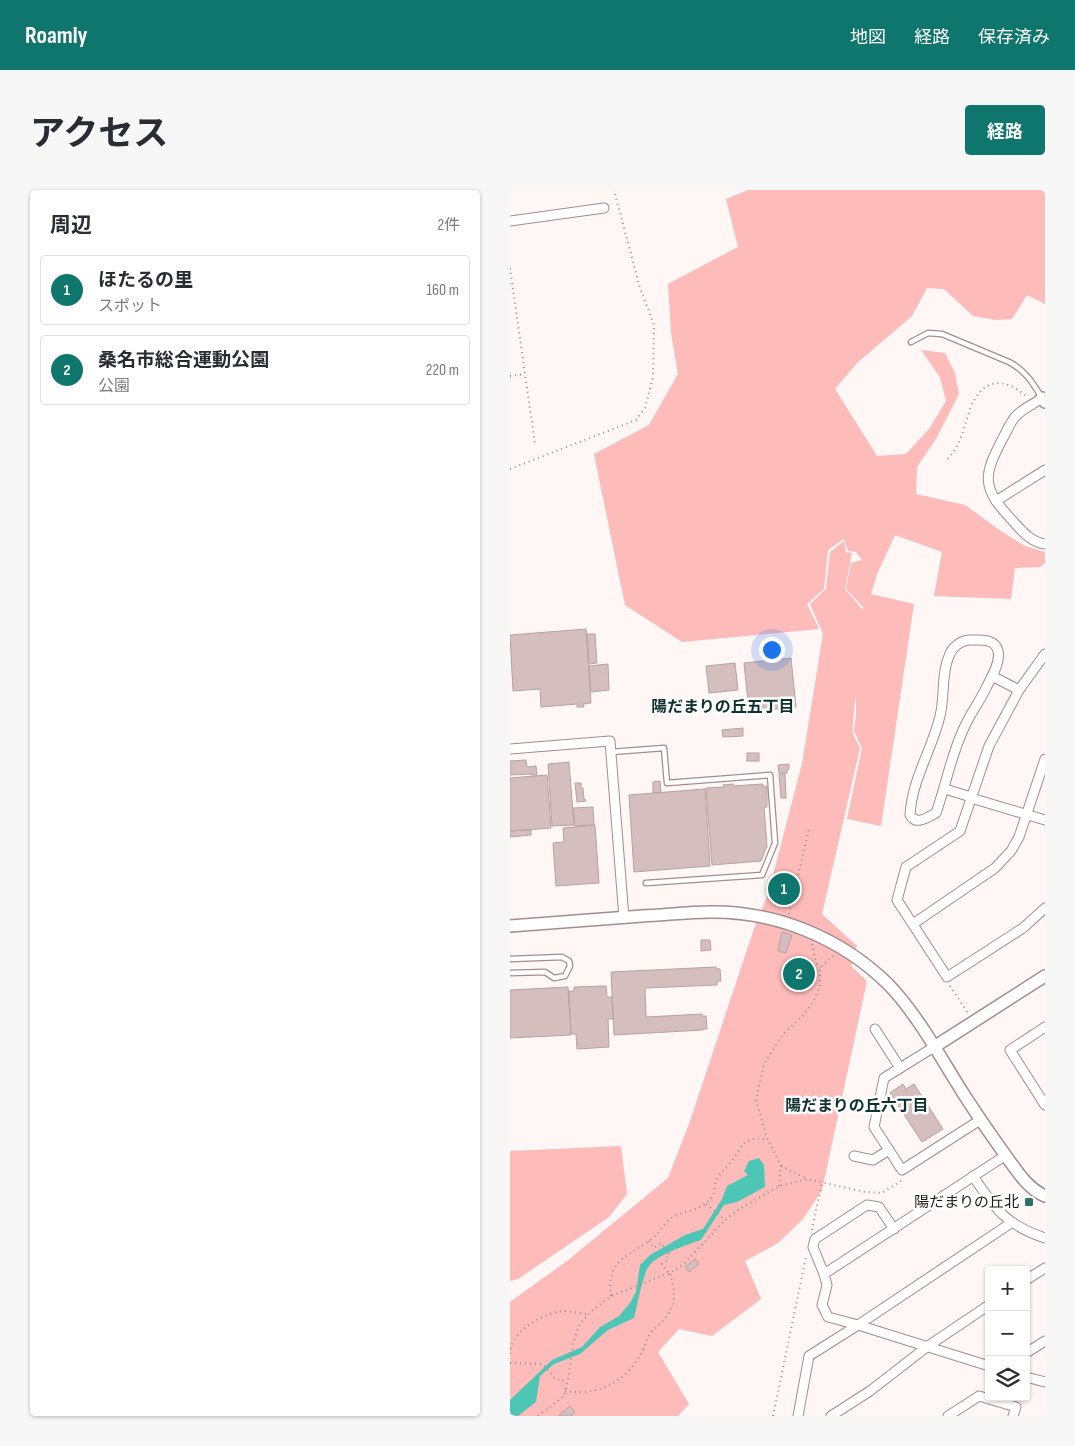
<!DOCTYPE html>
<html lang="ja">
<head>
<meta charset="utf-8">
<style>
	body { margin:0; font-family:"Sofia Sans Condensed","Noto Sans JP",sans-serif; background:#f7f7f7; color:#2b2b33 }
	.controls { position:absolute; right:15px; bottom:15px; display:grid; overflow:hidden; border-radius:5px; box-shadow:0 1px 4px #0004 }
	.controls button { width:45px; height:45px; display:grid; place-items:center; padding:0; border:0; border-bottom:1px solid #e1e1e2; background:#fff; color:#2b2b33; font:25px sans-serif }
	.you { position:absolute; left:261px; top:459px; width:18px; height:18px; margin:-12px; border:4px solid #fff; border-radius:50%; background:#1a73e8; box-shadow:0 0 0 8px #1a73e833 }
	.badge { display:grid; place-items:center; width:32px; height:32px; border-radius:50%; background:#0f766e; color:#fff; font-size:16px; font-weight:700 }
	.pin { position:absolute; translate:-50% -50%; border:2px solid #fff; box-shadow:0 1px 5px #0006 }
	.list { margin:0; padding:0; list-style:none }
	h2 { display:flex; justify-content:space-between; align-items:center; height:65px; margin:0; padding:0 20px; font-size:21px }
	h2 small { font-size:16px; font-weight:400; color:#7c7c81 }
	.list li { display:grid; grid-template-columns:32px 1fr auto; gap:15px; align-items:center; box-sizing:border-box; height:70px; margin:0 10px 10px; padding:0 10px; border:1px solid #e1e1e2; border-radius:5px }
	.list b { display:block; font-size:19px; white-space:nowrap }
	.list p { margin:0; font-size:16px; white-space:nowrap; color:#7c7c81 }
	.list em { font-size:16px; font-style:normal; color:#7c7c81 }
	.icon { flex:none; width:28px; height:28px; fill:none; stroke:currentColor; stroke-width:2; stroke-linecap:round; stroke-linejoin:round }
	.map { position:relative; flex:none; width:535px; height:1226px; overflow:hidden; border-radius:5px }
	header { display:flex; align-items:center; gap:30px; box-sizing:border-box; height:70px; padding:0 25px; background:#0f766e; color:#fff }
	header strong { font-size:24px }
	nav { display:flex; gap:28px; margin-inline-start:auto; font-size:18px }
	.intro { display:flex; align-items:center; justify-content:space-between; box-sizing:border-box; height:120px; padding:0 30px }
	h1 { margin:0; font-size:35px }
	.button { padding:12px 22px; border-radius:5px; background:#0f766e; color:#fff; font-size:18px; font-weight:700 }
	main { display:flex; gap:30px; padding:0 30px }
	aside { flex:1; background:#fff; border-radius:5px; box-shadow:0 1px 4px #0004 }
	.map>svg:first-child { display:block }
	.green { fill:#fdbbba }
	.water { fill:#4ec6b6 }
	.building { fill:#d4bfbe; stroke:#b6a2a1 }
	.lines { fill:none; stroke-linecap:round; stroke-linejoin:round }
	.service-casing { stroke:#a28e8d; stroke-width:7 }
	.minor-casing { stroke:#a28e8d; stroke-width:11 }
	.tertiary-casing { stroke:#a28e8d; stroke-width:14 }
	.path { stroke:#978e8e; stroke-width:2; stroke-dasharray:1 4; stroke-linecap:butt }
	.service { stroke:#fff; stroke-width:4.5 }
	.minor { stroke:#fff; stroke-width:9 }
	.tertiary { stroke:#fff; stroke-width:11 }
	.poi-dot { fill:#2b7268; stroke:#fff; stroke-width:2 }
	.labels { text-anchor:middle; stroke-width:5; stroke-linejoin:round; paint-order:stroke }
	.poi-label { font-size:15px; fill:#1f1717; stroke:#fff; text-anchor:end }
	.neighbourhood-label { font-size:16px; font-weight:bold; fill:#10322d; stroke:#fff }
</style>
</head>
<body>
<header>
<strong>Roamly</strong>
<nav><a>地図</a><a>経路</a><a>保存済み</a></nav>
</header>
<div class="intro"><h1>アクセス</h1><a class="button">経路</a></div>
<main>
<aside>
<h2>周辺<small>2件</small></h2>
<ul class="list">
<li><span class="badge">1</span><div><b>ほたるの里</b><p>スポット</p></div><em>160 m</em></li>
<li><span class="badge">2</span><div><b>桑名市総合運動公園</b><p>公園</p></div><em>220 m</em></li>
</ul>
</aside>
<div class="map">
<svg width="535" height="1226" viewBox="0 0 535 1226">
	<rect width="100%" height="100%" fill="#fff6f6"/>
	<g class="green">
		<path d="M238,0H535V114L517,105L502,129L486,130L463,126L434,99L417,98L402,126L347,173L325,199L367,266L396,264L419,239L436,211L430,187L411,160L435,163L445,183L449,204L426,249L407,277L406,304L455,315L491,341L515,356L535,362V373L530,377L505,378L501,409L424,406L432,362L385,345L367,384L361,404L404,414L371,636L337,629L352,558L344,541L346,525V507C345,508 342,541 343,543C344,548 348,553 350,558L312,724L347,756L341,776L357,791L312,1000L293,1029L268,1053L235,1071L251,1109L202,1146L169,1139L148,1162L179,1214L168,1226H0V1112L57,1071L158,988L179,934L245,736L258,704L292,574L313,444L300,414L316,399L320,362L334,351L336,362L342,363L335,399L352,419L343,425L354,418L336,399L341,373L352,370L346,362L338,361L334,349L318,360L314,399L297,414L309,439L172,452L115,415L84,264L139,235L168,184L161,143L158,94L228,57L216,9Z"/>
		<path d="M111,956L117,1004L99,1027L8,1089L0,1091V961Z"/>
	</g>
	<path class="water" d="M249,968L254,975L255,997L227,1012L214,1015L191,1050C177,1055 144,1065 137,1079C131,1094 128,1112 124,1128L98,1140L70,1164L44,1174L30,1186L26,1212L8,1226L0,1225V1210L42,1170L72,1157L90,1137L109,1126L120,1113L126,1102L130,1075L140,1065L175,1045L193,1039L212,1009L217,996L238,985L234,981L239,971Z"/>
	<g class="building">
		<path d="M76,439L81,513L73,514L74,517H67V514L31,517L30,499L3,501L0,445Z"/>
		<path d="M77,444H85L87,473L79,474Z"/>
		<path d="M281,468L286,517L239,522L234,473Z"/>
		<path d="M225,473L228,500L199,503L196,476Z"/>
		<path d="M98,474L99,500L81,502L79,476Z"/>
		<path d="M233,538V546L213,547L212,540Z"/>
		<rect x="237" y="563" width="12" height="8"/>
		<path d="M16,570L17,577L26,576L27,585H21L20,584L0,585V571Z"/>
		<path d="M59,572L64,635L42,636L38,574Z"/>
		<path d="M279,574V579L277,580V583H269L268,575Z"/>
		<path d="M269,584H275L276,608H271Z"/>
		<path d="M37,585L41,638L0,641V588Z"/>
		<path d="M150,591L151,602L143,603V592Z"/>
		<path d="M65,593H71V598H73L74,609H75L76,611L67,612Z"/>
		<path d="M223,594V596L253,594V597L257,596V617H254L257,656L251,671L202,675L196,598L214,597L213,595Z"/>
		<path d="M195,599L200,676L124,682L119,605Z"/>
		<path d="M83,617L84,635L65,636L63,618Z"/>
		<path d="M85,635L89,693L46,696L43,653L54,652L53,638Z"/>
		<path d="M21,640V645L0,647V641Z"/>
		<path d="M272,693L278,695L275,706L269,704Z"/>
		<path d="M272,742L282,745L276,763L268,761Z"/>
		<path d="M191,750H200L201,760L191,761Z"/>
		<path d="M206,777V779H210L211,791H207V795L135,798L136,827L192,824V826H196L197,839H193V840L104,845L101,782Z"/>
		<path d="M96,796L97,807H102L103,829H98L99,857L67,859L66,844H61L59,801H64V797Z"/>
		<path d="M58,797L61,845L0,848V800Z"/>
		<path d="M393,894L396,899L404,894L433,939L412,952L380,903Z"/>
		<path d="M185,1069L189,1074L179,1082L175,1077Z"/>
		<path d="M60,1216L65,1222L61,1226H48Z"/>
	</g>
	<g class="lines">
		<g class="service-casing">
			<g id="service">
				<path d="M401,152L418,143L432,144L499,172C515,180 523,193 532,208"/>
				<path d="M101,562L154,558L157,593L260,585L265,653L252,685L136,693"/>
				<path d="M0,769L52,767L59,771L60,776L55,786L44,788L35,782L0,783"/>
			</g>
		</g>
		<g class="minor-casing">
			<g id="minor">
				<path d="M0,31L94,18"/>
				<path d="M532,208C524,214 514,218 507,225C501,230 497,241 493,248C473,286 471,297 502,330C511,340 520,352 535,354"/>
				<path d="M486,311L535,280"/>
				<path d="M459,450C470,450 485,448 488,461C491,472 481,488 476,498C470,511 460,524 454,538C441,565 436,595 426,623C418,627 406,636 400,625C402,589 422,560 430,526C435,507 431,484 439,466C442,457 450,451 459,450Z"/>
				<path d="M535,464L509,500L479,556L450,641L396,677L387,710L437,787L513,738L535,718"/>
				<path d="M482,486L509,500"/>
				<path d="M0,559L100,551L114,728"/>
				<path d="M435,599L461,607"/>
				<path d="M461,608L535,630"/>
				<path d="M403,734L485,678L501,661L509,647L535,569"/>
				<path d="M535,837L500,860L535,915"/>
				<path d="M365,839L390,878"/>
				<path d="M424,857L374,888L364,937L392,980L470,930"/>
				<path d="M344,966L363,970L379,960"/>
				<path d="M463,986C485,1019 496,1035 535,1048"/>
				<path d="M314,1084L303,1057L305,1049L357,1015L369,1017L384,1039"/>
				<path d="M516,1090L535,1078"/>
				<path d="M348,1135L501,1033"/>
				<path d="M348,1135L479,1176"/>
				<path d="M516,1163L535,1151"/>
				<path d="M516,1187L535,1192"/>
				<path d="M288,1226L299,1166L348,1135L318,1127L312,1115L317,1095L314,1084L496,965"/>
				<path d="M321,1226L360,1201L418,1156L479,1115"/>
				<path d="M438,1226L469,1206L506,1217L503,1226"/>
			</g>
		</g>
		<g class="tertiary-casing">
			<g id="tertiary">
				<path d="M532,208L535,212"/>
				<path d="M0,736C44,733 88,729 132,726C155,725 178,722 200,722C266,721 331,748 378,794C408,825 430,867 453,903C467,925 481,945 496,966C507,981 517,998 535,1006"/>
				<path d="M424,857L535,786"/>
			</g>
		</g>
		<g class="path">
			<path d="M0,78L25,254"/>
			<path d="M0,186L15,184"/>
			<path d="M438,269C442,263 447,258 449,252C454,241 456,230 460,219C472,188 494,186 517,207"/>
			<path d="M0,279L126,230L135,218L143,187L144,135L130,98L104,0"/>
			<path d="M279,724L299,639"/>
			<path d="M302,754L306,772L310,778"/>
			<path d="M440,796L458,823"/>
			<path d="M271,976L295,988"/>
			<path d="M269,996L271,976L257,948L246,910L254,874L273,844L294,825L303,812L310,796V778L323,766"/>
			<path d="M196,1014L215,1030"/>
			<path d="M302,1040L312,992"/>
			<path d="M139,1051L144,1058L151,1053L160,1065L156,1068L157,1070L152,1074L159,1083"/>
			<path d="M101,1106C95,1065 124,1067 147,1044C153,1038 156,1030 165,1026C178,1020 193,1020 202,1007C205,1002 204,995 207,989C210,983 215,979 219,974C232,960 230,946 256,949"/>
			<path d="M0,1164C1,1142 27,1127 47,1122C57,1120 68,1123 78,1124"/>
			<path d="M0,1173L33,1174L45,1189L57,1191"/>
			<path d="M55,1201C89,1206 116,1192 132,1162C135,1156 136,1149 140,1144C143,1140 147,1136 151,1133C167,1115 166,1105 160,1083"/>
			<path d="M28,1226L54,1206L59,1185L63,1153L70,1133L83,1120L101,1106L160,1083L174,1074L215,1030L231,1018L269,996L297,989L355,1002L372,1003L394,989"/>
			<path d="M263,1226L296,1067"/>
		</g>
		<use href="#service" class="service"/>
		<use href="#minor" class="minor"/>
		<use href="#tertiary" class="tertiary"/>
	</g>
	<rect class="poi-dot" x="514" y="1007" width="10" height="10" rx="2.5"/>
	<g class="labels">
		<g class="poi-label">
			<text x="509" y="1017">陽だまりの丘北</text>
		</g>
		<g class="neighbourhood-label">
			<text x="213" y="522">陽だまりの丘五丁目</text>
			<text x="347" y="921">陽だまりの丘六丁目</text>
		</g>
	</g>
</svg>
<div class="controls">
<button>+</button>
<button>−</button>
<button><svg class="icon" aria-label="layers" viewBox="0 0 24 24"><path d="M12 4l9 5-9 5-9-5zM3 14l9 5 9-5"/></svg></button>
</div>
<div class="you"></div>
<div class="pin badge" style="left:274px;top:699px">1</div>
<div class="pin badge" style="left:289px;top:784px">2</div>
</div>
</main>
</body>
</html>
